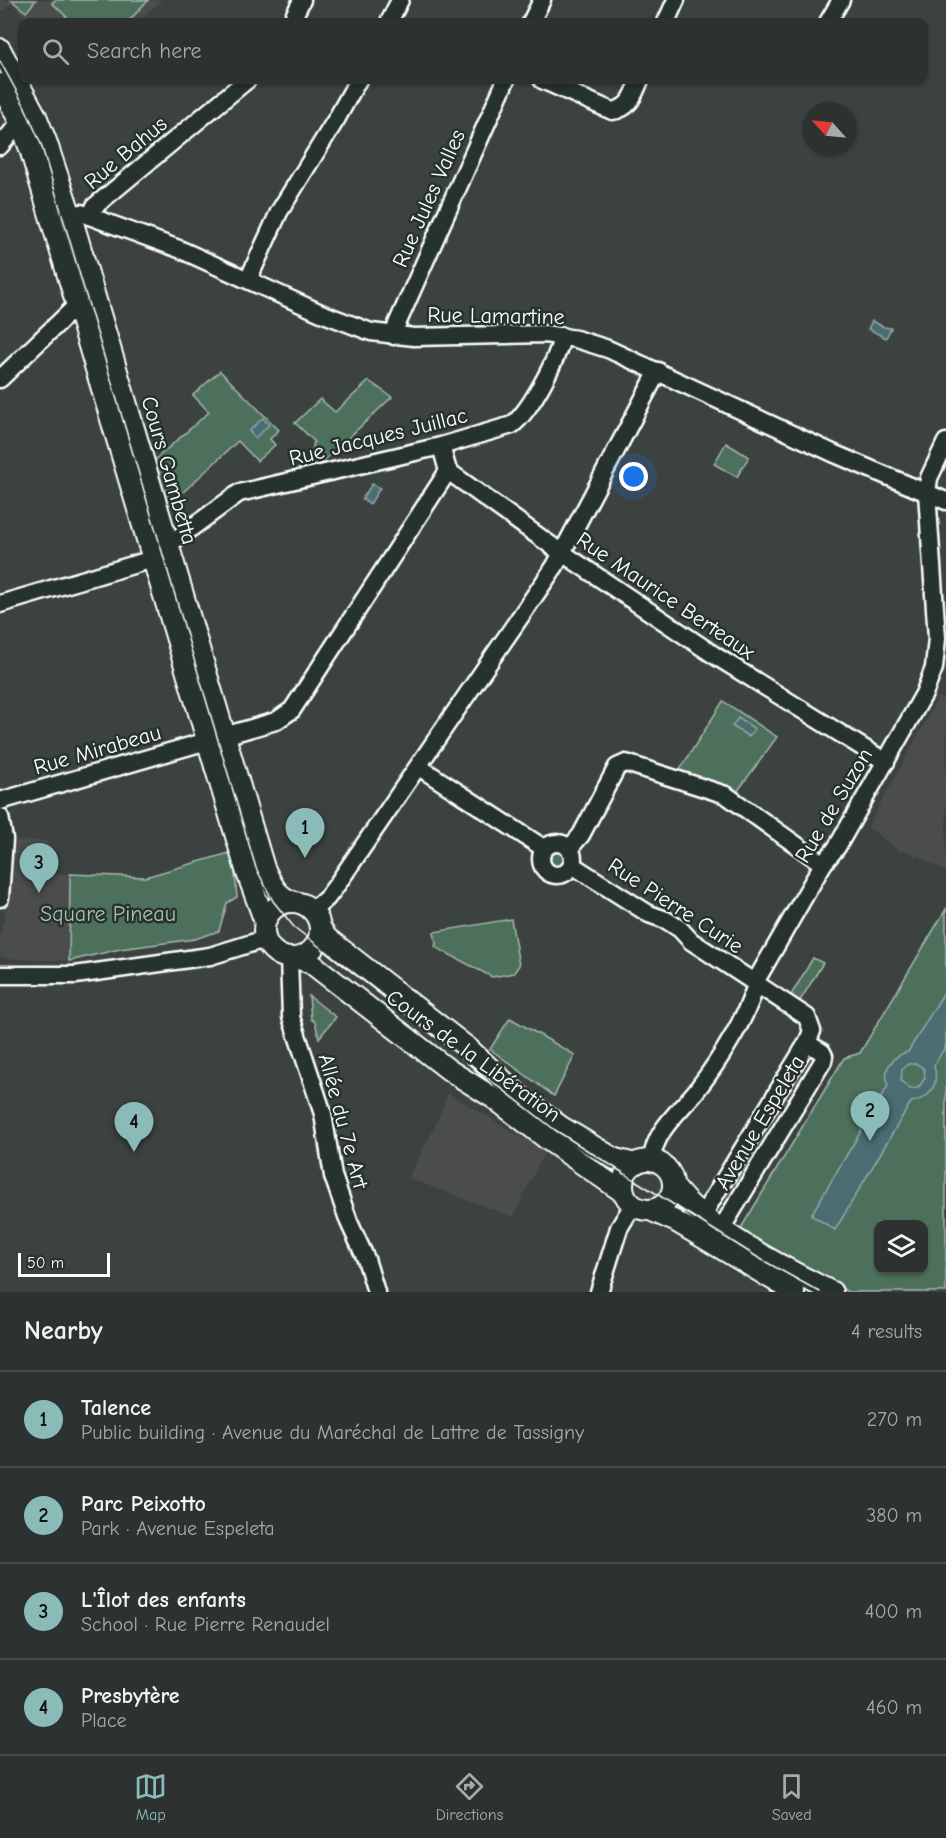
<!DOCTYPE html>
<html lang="en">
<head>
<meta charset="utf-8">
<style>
	body { margin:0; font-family:"Comic Neue",sans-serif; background:#353a38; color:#f1f3f6 }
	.controls { position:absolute; right:18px; bottom:18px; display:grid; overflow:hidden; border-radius:12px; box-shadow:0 2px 4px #0004 }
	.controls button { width:54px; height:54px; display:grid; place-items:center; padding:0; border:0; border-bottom:2px solid #484d4c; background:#2d3230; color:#f1f3f6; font:30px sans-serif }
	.compass { position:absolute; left:802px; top:102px; width:54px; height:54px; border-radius:50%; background:#2d3230; box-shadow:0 2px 4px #0004; rotate:297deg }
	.scale { position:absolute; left:18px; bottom:15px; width:92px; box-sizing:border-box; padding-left:6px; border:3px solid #fff; border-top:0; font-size:16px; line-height:21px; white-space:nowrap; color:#fff; -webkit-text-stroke:4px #26332d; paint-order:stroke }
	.you { position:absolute; left:634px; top:477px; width:21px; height:21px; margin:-15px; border:4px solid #fff; border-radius:50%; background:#1a73e8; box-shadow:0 0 0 9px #1a73e833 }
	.badge { display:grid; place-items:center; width:39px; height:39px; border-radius:50%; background:#8bbbb9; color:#111; font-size:20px; font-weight:700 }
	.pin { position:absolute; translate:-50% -50px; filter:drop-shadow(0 2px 3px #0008) }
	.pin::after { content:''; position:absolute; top:32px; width:21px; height:18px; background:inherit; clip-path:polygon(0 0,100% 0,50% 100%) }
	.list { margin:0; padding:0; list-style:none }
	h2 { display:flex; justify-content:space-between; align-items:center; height:78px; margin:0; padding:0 24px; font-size:26px }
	h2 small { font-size:20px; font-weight:400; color:#a7aaab }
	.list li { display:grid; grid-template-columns:39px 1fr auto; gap:18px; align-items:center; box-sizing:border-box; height:96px; padding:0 24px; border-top:2px solid #484d4c }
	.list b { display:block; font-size:22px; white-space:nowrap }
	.list p { margin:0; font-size:20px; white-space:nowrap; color:#a7aaab }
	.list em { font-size:20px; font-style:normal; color:#a7aaab }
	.icon { flex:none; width:33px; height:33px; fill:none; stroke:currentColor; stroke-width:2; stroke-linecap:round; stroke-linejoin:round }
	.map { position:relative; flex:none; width:946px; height:1292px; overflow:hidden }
	.search { position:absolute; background:#2d3230; box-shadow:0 2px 4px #0004; left:18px; right:18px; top:18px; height:66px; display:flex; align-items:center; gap:15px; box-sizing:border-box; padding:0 21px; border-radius:12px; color:#a7aaab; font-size:22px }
	.sheet { height:462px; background:#2d3230 }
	nav { display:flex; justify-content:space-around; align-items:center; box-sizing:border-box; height:84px; border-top:2px solid #484d4c; background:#2d3230; font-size:16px; color:#a7aaab }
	nav a { display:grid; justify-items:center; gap:3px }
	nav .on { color:#8bbbb9 }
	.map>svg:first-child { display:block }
	.built { fill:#4b4d4e }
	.green { fill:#4e705b; stroke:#a6b8ad; stroke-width:1.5; fill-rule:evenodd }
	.water { fill:#4a6d71; stroke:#92a7aa; stroke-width:1.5; fill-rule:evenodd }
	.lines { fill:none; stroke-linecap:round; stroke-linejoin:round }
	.minor-casing { stroke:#fff; stroke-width:21 }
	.major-casing { stroke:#fff; stroke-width:24 }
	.minor { stroke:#26332d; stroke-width:16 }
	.major { stroke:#26332d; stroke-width:20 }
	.tram { stroke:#fff; stroke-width:1.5 }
	.labels { text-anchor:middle; stroke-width:5; stroke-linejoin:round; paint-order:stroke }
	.street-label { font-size:22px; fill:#fff; stroke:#26332d }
	.park-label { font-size:22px; fill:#afbfb5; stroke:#26332d }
</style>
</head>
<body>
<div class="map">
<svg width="946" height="1292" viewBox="0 0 946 1292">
	<rect width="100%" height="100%" fill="#3c4240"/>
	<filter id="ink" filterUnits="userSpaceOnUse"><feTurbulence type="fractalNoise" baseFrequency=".0167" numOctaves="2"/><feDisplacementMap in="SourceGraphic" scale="12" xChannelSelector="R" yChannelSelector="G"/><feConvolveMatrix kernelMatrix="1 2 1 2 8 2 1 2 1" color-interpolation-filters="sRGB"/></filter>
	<g filter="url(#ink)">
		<g class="built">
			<path d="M0,0H162L137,22H30L12,3L0,13Z"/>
			<path d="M939,696L946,703V872L917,855L916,857L907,851H899L868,827Z"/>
			<path d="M10,840L47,841L56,874H70L69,961L3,958L0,955V933L6,912L11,871Z"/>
			<path d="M448,1093L545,1151L513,1217L408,1178L436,1124Z"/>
		</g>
		<g class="green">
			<path d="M11,0H36L26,12Z"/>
			<path d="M55,0H148L128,22H72L52,3Z"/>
			<path d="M220,371L279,430L270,439L275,445L257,461L238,441L164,510L150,464L209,412L193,395Z"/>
			<path d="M369,381L392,397L315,469L309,470L314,441L295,423L320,399L335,412Z"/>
			<path d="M726,443L749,457L737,477L714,464Z"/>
			<path d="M723,701L777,737L737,792L732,789L679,771Z"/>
			<circle cx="557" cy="860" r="10"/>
			<path d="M233,852L237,897L227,903L219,931L195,939L120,949L69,961L70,874L145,877Z"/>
			<path d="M946,909V1292H848L738,1233L844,1058L860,1053ZM878,1224H924V1270H878Z"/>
			<path d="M511,919L519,965L514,973L492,977L435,947L436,944L434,932Z"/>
			<path d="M813,958L823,963L800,1001L791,995Z"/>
			<path d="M309,996L336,1017L319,1038L315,1022L311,1019Z"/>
			<path d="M510,1018L575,1055L554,1096L490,1049Z"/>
			<path d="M752,1152L756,1155L739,1181L734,1183Z"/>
		</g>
		<g class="water">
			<path d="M872,321L884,327L891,328L886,338L868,329Z"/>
			<path d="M263,418L269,425L255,438L249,431Z"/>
			<path d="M372,484L380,488L370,504L362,499Z"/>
			<path d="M738,718L755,729L749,737L732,726Z"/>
			<path d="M946,989V1045L934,1066C939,1084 931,1099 911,1102L835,1230L811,1215L888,1086C883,1069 891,1056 908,1052ZM908,1064H917L924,1069L925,1078L918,1088L910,1089L901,1081L902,1070Z"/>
		</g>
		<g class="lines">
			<g class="minor-casing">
				<g id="minor">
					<path d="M291,22L302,0"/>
					<path d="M389,22L400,0"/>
					<path d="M531,22L542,0"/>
					<path d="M666,22L676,0"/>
					<path d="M828,22L841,0"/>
					<path d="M542,80L612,111C630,109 634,94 640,80"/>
					<path d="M0,146L17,126L21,124"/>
					<path d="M71,216L81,213L179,249L321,313L371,332L414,337L545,334L576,339L608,349L835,454L946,501"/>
					<path d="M90,216L95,206L247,80"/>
					<path d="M248,280L279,212L337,118L358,80"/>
					<path d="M394,336L397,324L506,80"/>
					<path d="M0,379L75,307H79"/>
					<path d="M441,446L448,471L552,546L714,655L886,762"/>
					<path d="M0,604L153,559L172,542L239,493L441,446L512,425C530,411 558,359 562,336"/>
					<path d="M224,736L276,721L292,710L448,471"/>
					<path d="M419,767L545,849"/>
					<path d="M0,801L207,741"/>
					<path d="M0,817L4,839L0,898"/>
					<circle cx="557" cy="859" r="16"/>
					<path d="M569,849L581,835L617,767L626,763L726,795L823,864"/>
					<path d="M572,865L649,914L666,920L680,929L691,941L807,1017L812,1031L807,1043"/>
					<path d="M313,910L327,898L336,886L555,566L658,371"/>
					<path d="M289,958L291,1017L323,1114L333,1176L349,1222L366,1259L376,1292"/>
					<path d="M0,975H75L210,956L265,939"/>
					<path d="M652,1160C654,1131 679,1112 696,1091C720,1060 749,1015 758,977L823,864L837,847L924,694L934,668L937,638L927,493L929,478L946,442"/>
					<path d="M698,1211H704L707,1208L807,1043L822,1052L824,1056L823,1061L726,1221L725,1226L727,1231"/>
					<path d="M599,1292L619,1228L633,1205"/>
				</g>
			</g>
			<g class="major-casing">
				<g id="major">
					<path d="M0,49L36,116L46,141L71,216L264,868C271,882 276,896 292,901"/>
					<path d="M0,84L21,124L30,149L247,873L265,922"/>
					<circle cx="292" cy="930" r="28"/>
					<path d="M321,929L327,938L468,1048L522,1098L560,1126L615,1159L635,1164"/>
					<path d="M296,958L311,963L449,1070L495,1099L548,1140L624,1193"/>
					<circle cx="648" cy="1185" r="25"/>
					<path d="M673,1185C702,1227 785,1268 832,1292"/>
					<path d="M650,1210L675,1221L794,1292"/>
				</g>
			</g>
			<use href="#minor" class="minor"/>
			<use href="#major" class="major"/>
			<path class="tram" d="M0,61L24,105L41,144L256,868L273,901L294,927L555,1130L757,1257L820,1292"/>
		</g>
	</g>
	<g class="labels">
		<g class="street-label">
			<text transform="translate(125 152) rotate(-40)" y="8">Rue Bahus</text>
			<text transform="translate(428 198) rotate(-66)" y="8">Rue Jules Valles</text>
			<text transform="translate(496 315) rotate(1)" y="8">Rue Lamartine</text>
			<text transform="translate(378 436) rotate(-14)" y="8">Rue Jacques Juillac</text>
			<text transform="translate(170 470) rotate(74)" y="8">Cours Gambetta</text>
			<text transform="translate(666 595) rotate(34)" y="8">Rue Maurice Berteaux</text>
			<text transform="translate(97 749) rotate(-16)" y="8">Rue Mirabeau</text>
			<text transform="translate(833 805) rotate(-59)" y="8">Rue de Suzon</text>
			<text transform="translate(676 905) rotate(33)" y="8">Rue Pierre Curie</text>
			<text transform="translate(474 1055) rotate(36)" y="8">Cours de la Libération</text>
			<text transform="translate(344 1121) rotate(75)" y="8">Allée du 7e Art</text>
			<text transform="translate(759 1122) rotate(-59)" y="8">Avenue Espeleta</text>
		</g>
		<g class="park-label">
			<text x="108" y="921">Square Pineau</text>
		</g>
	</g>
</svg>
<div class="controls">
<button><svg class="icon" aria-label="layers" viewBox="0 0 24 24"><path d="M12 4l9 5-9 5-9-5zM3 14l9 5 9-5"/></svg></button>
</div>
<svg class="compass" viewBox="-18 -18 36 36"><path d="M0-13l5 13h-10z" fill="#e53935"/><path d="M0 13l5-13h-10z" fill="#a7aaab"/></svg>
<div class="scale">50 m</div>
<div class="you"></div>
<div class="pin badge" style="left:305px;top:858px">1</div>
<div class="pin badge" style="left:870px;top:1141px">2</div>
<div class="pin badge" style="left:39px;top:893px">3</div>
<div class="pin badge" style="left:134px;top:1152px">4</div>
<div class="search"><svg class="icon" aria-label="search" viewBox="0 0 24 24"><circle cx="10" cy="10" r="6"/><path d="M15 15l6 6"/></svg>Search here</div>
</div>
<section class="sheet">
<h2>Nearby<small>4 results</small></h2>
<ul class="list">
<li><span class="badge">1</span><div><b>Talence</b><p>Public building · Avenue du Maréchal de Lattre de Tassigny</p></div><em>270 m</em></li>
<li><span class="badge">2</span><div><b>Parc Peixotto</b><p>Park · Avenue Espeleta</p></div><em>380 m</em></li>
<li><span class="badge">3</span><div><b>L'Îlot des enfants</b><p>School · Rue Pierre Renaudel</p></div><em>400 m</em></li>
<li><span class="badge">4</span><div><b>Presbytère</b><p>Place</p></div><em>460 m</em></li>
</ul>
</section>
<nav>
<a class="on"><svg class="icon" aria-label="map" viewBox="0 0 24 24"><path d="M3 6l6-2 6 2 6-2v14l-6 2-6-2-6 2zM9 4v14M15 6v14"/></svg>Map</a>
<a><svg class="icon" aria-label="directions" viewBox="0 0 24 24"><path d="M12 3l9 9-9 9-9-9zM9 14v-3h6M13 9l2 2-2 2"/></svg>Directions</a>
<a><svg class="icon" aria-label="saved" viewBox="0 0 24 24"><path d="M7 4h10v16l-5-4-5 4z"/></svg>Saved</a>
</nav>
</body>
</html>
